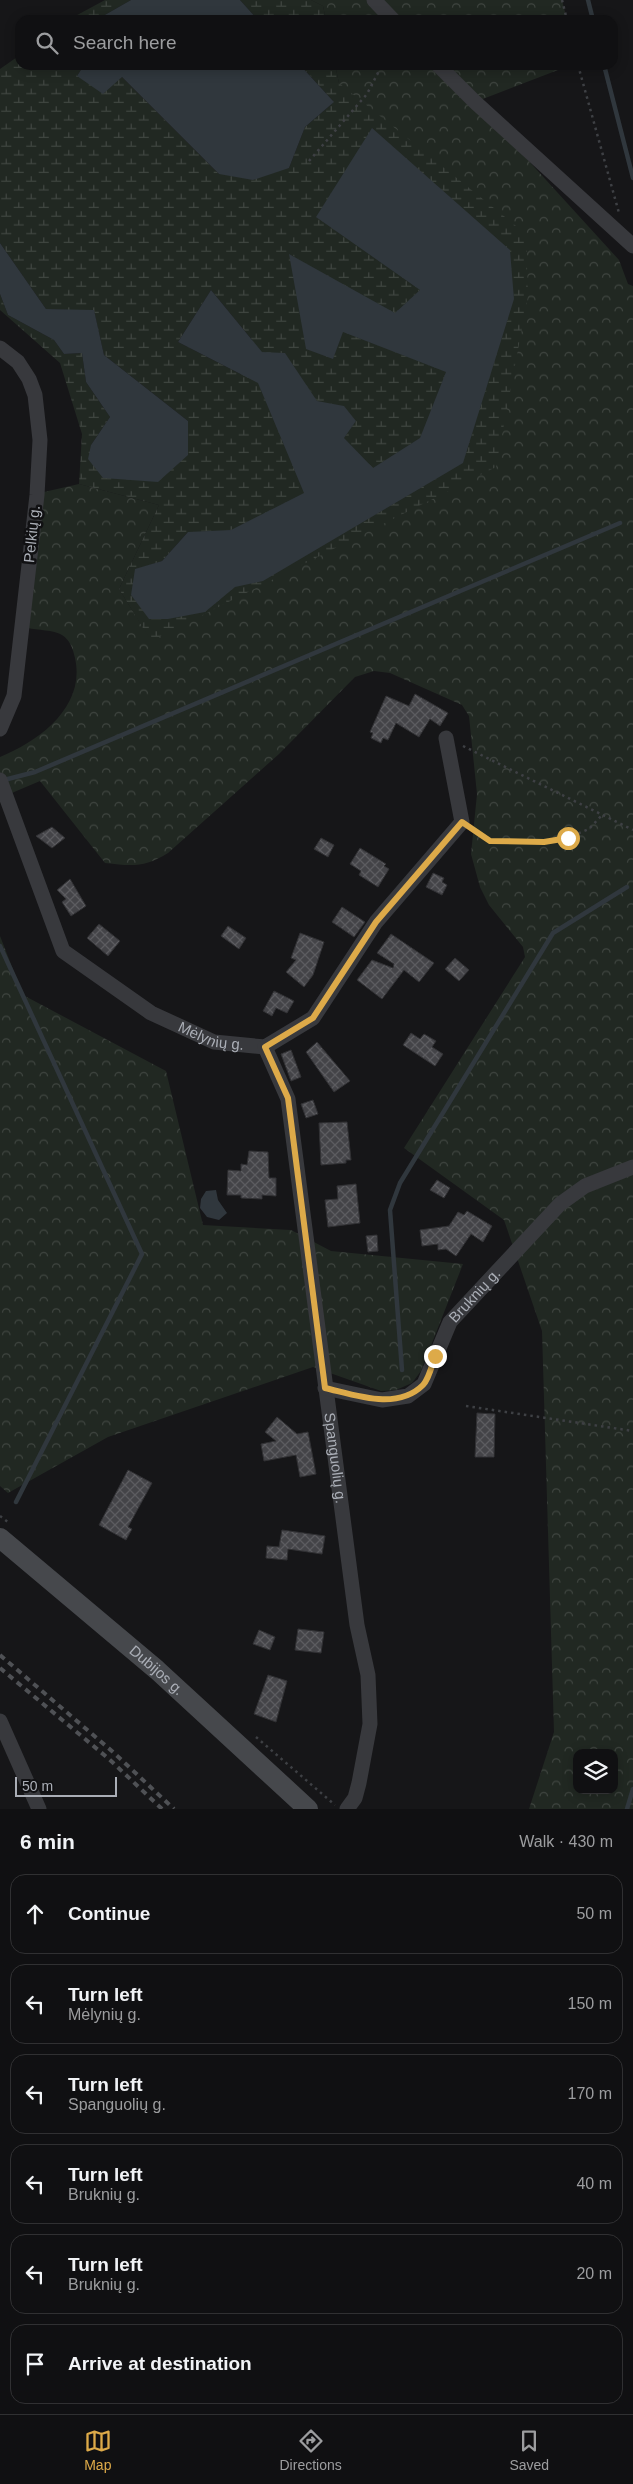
<!DOCTYPE html>
<html lang="en">
<head>
<meta charset="utf-8">
<style>
	body { margin:0; font-family:Helvetica,sans-serif; background:#1e1e20; color:#f1f3f6 }
	.controls { position:absolute; right:15px; bottom:15px; display:grid; overflow:hidden; border-radius:10px; box-shadow:0 2px 12px #0003 }
	.controls button { width:45px; height:45px; display:grid; place-items:center; padding:0; border:0; border-bottom:1px solid #303032; background:#101012; color:#f1f3f6; font:25px sans-serif }
	.scale { position:absolute; left:15px; bottom:12px; width:102px; box-sizing:border-box; padding-left:5px; border:2px solid #aaaeb6; border-top:0; font-size:14px; line-height:18px; white-space:nowrap; color:#aaaeb6; -webkit-text-stroke:4px #111113; paint-order:stroke }
	.stop { position:absolute; width:15px; height:15px; margin:-11px; border:4px solid #ddaa49; border-radius:50%; background:#fff }
	.stop.end { background:#ddaa49; border-color:#fff; box-shadow:0 1px 5px #0008 }
	.list { margin:0; padding:0; list-style:none }
	h2 { display:flex; justify-content:space-between; align-items:center; height:65px; margin:0; padding:0 20px; font-size:21px }
	h2 small { font-size:16px; font-weight:400; color:#9c9d9f }
	.list li { display:grid; grid-template-columns:32px 1fr auto; gap:15px; align-items:center; box-sizing:border-box; height:80px; margin:0 10px 10px; padding:0 10px; border:1px solid #303032; border-radius:15px }
	.list b { display:block; font-size:19px; white-space:nowrap }
	.list p { margin:0; font-size:16px; white-space:nowrap; color:#9c9d9f }
	.list em { font-size:16px; font-style:normal; color:#9c9d9f }
	.icon { flex:none; width:28px; height:28px; fill:none; stroke:currentColor; stroke-width:2; stroke-linecap:round; stroke-linejoin:round }
	.map { position:relative; flex:none; width:633px; height:1809px; overflow:hidden }
	.search { position:absolute; background:#101012; box-shadow:0 2px 12px #0003; left:15px; right:15px; top:15px; height:55px; display:flex; align-items:center; gap:12px; box-sizing:border-box; padding:0 18px; border-radius:15px; color:#9c9d9f; font-size:19px }
	.sheet { height:605px; background:#101012 }
	nav { display:flex; justify-content:space-around; align-items:center; box-sizing:border-box; height:70px; border-top:1px solid #303032; background:#101012; font-size:14px; color:#9c9d9f }
	nav a { display:grid; justify-items:center; gap:2px }
	nav .on { color:#ddaa49 }
	.map>svg:first-child { display:block }
	.forest { fill:url(#forest-crowns); fill-rule:evenodd }
	.wetland { fill:url(#wetland-marsh); fill-rule:evenodd }
	.water { fill:#30373d }
	.lines { fill:none; stroke-linecap:round; stroke-linejoin:round }
	.stream { stroke:#30373d; stroke-width:4.5 }
	.building { fill:url(#building-cross-hatch); stroke:#313134 }
	.path { stroke:#3e4044; stroke-width:2.5; stroke-dasharray:2.5 4; stroke-linecap:butt }
	.street { stroke:#38393d; stroke-width:15 }
	.secondary { stroke:#46484c; stroke-width:20 }
	.rail { stroke:#4f5155; stroke-width:4; stroke-dasharray:6 5; stroke-linecap:butt }
	.route { stroke:#ddaa49; stroke-width:6 }
	.labels { text-anchor:middle; stroke-width:5; stroke-linejoin:round; paint-order:stroke }
	.street-label { font-size:15px; fill:#aaaeb6; stroke:#111113 }
</style>
</head>
<body>
<div class="map">
<svg width="633" height="1809" viewBox="0 0 633 1809">
	<defs>
		<pattern id="forest-crowns" width="20" height="18" patternUnits="userSpaceOnUse" patternTransform="scale(1.25)"><rect width="20" height="18" fill="#212822"/><path d="M2 6a3 3 0 1 1 6 0M12 15a3 3 0 1 1 6 0" fill="none" stroke="#3f4540"/></pattern>
		<pattern id="wetland-marsh" width="20" height="14" patternUnits="userSpaceOnUse" patternTransform="scale(1.25)"><rect width="20" height="14" fill="#212822"/><path d="M1 5h8M5 5V1M11 12h8M15 12V8" fill="none" stroke="#3f4540"/></pattern>
		<pattern id="building-cross-hatch" width="8" height="8" patternUnits="userSpaceOnUse" patternTransform="scale(1.25)"><rect width="8" height="8" fill="#444448"/><path d="M0 0l8 8M0 8l8-8" fill="none" stroke="#5c5c60"/></pattern>
	</defs>
	<rect width="100%" height="100%" fill="#161618"/>
	<g class="forest">
		<path d="M311,0H562L567,20H326L323,6Z"/>
		<path d="M335,65H571L475,102L619,260L628,284L633,286V1809H529L554,1732L542,1331L504,1220L404,1148L525,957L523,947L489,905L480,887L471,854L477,794L469,716L462,705L390,673L374,671L355,677L279,754L168,853C144,868 132,866 105,863L40,781L0,798V757C40,741 86,706 75,658C73,649 70,640 62,635C54,630 37,630 28,628L44,492L79,484L159,505L119,589L151,640L339,83ZM577,1753H614V1790H577Z"/>
		<path d="M0,936L23,995L166,1071L203,1225L291,1230L331,1251L463,1264L421,1371L412,1383L396,1390L381,1391L313,1367L108,1437L8,1493L0,1486Z"/>
	</g>
	<g class="wetland">
		<path d="M105,0H131L96,20H68Z"/>
		<path d="M240,0H311L323,6L326,20H258Z"/>
		<path d="M20,55V65H84L77,76L122,77L219,174L289,168L305,127L334,102L300,65H335L339,83L526,234L528,296L496,467L151,641L119,589L159,505L79,484L82,434L60,363L0,310V294L8,315L54,340L64,354L82,353L86,382L110,417L91,445L188,421L104,355L94,311L46,309L0,243V69ZM316,217L514,299L463,463L263,580L235,587L205,612L135,570L162,561L188,532L231,530L304,493L258,383L178,342L211,290L262,352L285,353L317,401L344,406L356,421L344,438L373,468L420,438L446,372L343,332L290,254L395,313L420,290Z"/>
	</g>
	<g class="water">
		<path d="M131,0H240L258,20H96Z"/>
		<path d="M84,65H300L334,102L305,127L289,168L253,180L219,174L122,77L103,94L77,76Z"/>
		<path d="M372,128L510,250L514,299L463,463L263,581L235,587L205,612L168,619H149L131,595L135,569L162,561L188,532L231,530L304,493L258,383L178,342L211,290L262,352L285,353L317,401L344,406L356,421L344,438L373,468L420,438L446,372L343,332L333,359L306,349L289,254L395,313L420,290L316,217Z"/>
		<path d="M0,243L46,309L94,310L104,355L188,421V455L158,482L103,478L88,459L91,445L110,417L86,382L82,353L64,354L54,340L8,315L0,294Z"/>
		<path d="M216,1190L218,1200L227,1213L219,1220L207,1217L200,1208L201,1199L206,1191Z"/>
	</g>
	<g class="lines">
		<g class="stream">
			<path d="M588,0L593,20"/>
			<path d="M604,65L633,178"/>
			<path d="M4,780L35,772L620,523"/>
			<path d="M0,946L142,1254L16,1502"/>
			<path d="M402,1370L390,1210L400,1183L553,933L627,887"/>
			<path d="M627,1809L633,1789"/>
		</g>
	</g>
	<g class="building">
		<path d="M415,694L448,713L440,726L430,719L419,737L396,723L388,740L383,738L381,743L371,738L373,733L370,732L386,696L409,706Z"/>
		<path d="M52,827L65,838L52,848L36,836Z"/>
		<path d="M321,838L334,845L328,857L314,849Z"/>
		<path d="M360,848L386,864L384,866L389,869L378,887L359,875L361,871L350,864Z"/>
		<path d="M433,873L444,878L442,882L447,885L442,895L426,887Z"/>
		<path d="M70,879L86,906L71,916L62,902L66,899L57,890Z"/>
		<path d="M342,907L365,922L354,937L332,922Z"/>
		<path d="M99,924L120,941L108,956L87,938Z"/>
		<path d="M228,926L246,938L239,949L221,936Z"/>
		<path d="M300,933L324,942L313,975L304,987L286,972L296,960L291,958Z"/>
		<path d="M391,934L434,963L419,982L404,970L382,999L357,980L372,960L393,968L394,964L377,953Z"/>
		<path d="M455,958L469,970L459,981L445,969Z"/>
		<path d="M274,991L294,1001L287,1013L276,1008L272,1016L263,1011Z"/>
		<path d="M411,1033L420,1039L424,1034L436,1041L432,1047L443,1054L435,1066L403,1045Z"/>
		<path d="M317,1042L350,1081L334,1092L306,1052Z"/>
		<path d="M291,1050L301,1077L291,1081L281,1054Z"/>
		<path d="M313,1100L318,1114L306,1118L301,1104Z"/>
		<path d="M347,1122L351,1160H346V1163L321,1165L319,1123Z"/>
		<path d="M249,1151L268,1152L269,1178H276V1196L262,1195V1199L241,1198V1195H227L228,1170L241,1171V1164L247,1165Z"/>
		<path d="M437,1180L450,1188L444,1198L430,1190Z"/>
		<path d="M356,1184L360,1223L328,1227L325,1200L338,1199L337,1186Z"/>
		<path d="M467,1211L492,1226L483,1242L471,1234L456,1256L446,1249L438,1250V1244L422,1246L420,1230L449,1226L458,1212L464,1215Z"/>
		<path d="M377,1235L378,1251L368,1252L366,1236Z"/>
		<path d="M477,1413L495,1414L494,1457H475Z"/>
		<path d="M277,1417L297,1434L308,1432L316,1474L300,1477L296,1455L264,1461L261,1444L276,1441L265,1432Z"/>
		<path d="M128,1470L152,1483L128,1527L132,1529L126,1540L99,1525Z"/>
		<path d="M282,1530L325,1536L322,1554L288,1549L287,1560L266,1558L267,1546L279,1547Z"/>
		<path d="M298,1629L324,1632L321,1653L295,1650Z"/>
		<path d="M259,1630L275,1637L270,1650L253,1644Z"/>
		<path d="M268,1675L287,1681L276,1722L254,1714Z"/>
	</g>
	<g class="lines">
		<g class="path">
			<path d="M562,0L567,20"/>
			<path d="M578,65L619,213"/>
			<path d="M309,161L367,94L382,65"/>
			<path d="M463,746L633,830"/>
			<path d="M473,829L490,841L544,842L567,838L589,829L602,815"/>
			<path d="M466,1406L633,1431"/>
			<path d="M0,1516L8,1522"/>
			<path d="M256,1737L335,1805"/>
		</g>
		<g class="street">
			<path d="M374,0L393,20"/>
			<path d="M438,65L475,102L633,246"/>
			<path d="M0,348L18,362L29,379L35,395L40,440L37,495L14,696L0,729"/>
			<path id="s1" d="M0,780L63,951L151,1013L214,1042L265,1047L313,1018L376,922L462,822L446,738"/>
			<path id="s2" d="M265,1047L288,1099L357,1625L368,1675L370,1724L359,1783L355,1798L347,1809"/>
			<path id="s3" d="M325,1388L382,1400L408,1396L424,1384L450,1322L560,1204L585,1186L633,1167"/>
			<path d="M0,1721L39,1809"/>
		</g>
		<path class="secondary" id="s4" d="M0,1538L157,1670L308,1809"/>
		<g class="rail">
			<path d="M0,1655L113,1752L174,1809"/>
			<path d="M0,1668L109,1759L162,1809"/>
		</g>
	</g>
	<g class="lines">
		<path class="route" d="M435,1356C432,1365 429,1379 423,1385C397,1411 355,1395 325,1388L288,1098L265,1047L313,1018L376,922L462,822L490,841L544,842L568,838"/>
	</g>
	<g class="labels">
		<g class="street-label">
			<text transform="translate(32 534) rotate(-84)" y="5">Pelkių g.</text>
			<text dy="5" stroke="none"><textPath href="#s1" startOffset="355">Mėlynių g.</textPath></text>
			<text dy="5" stroke="none"><textPath href="#s3" startOffset="208">Bruknių g.</textPath></text>
			<text dy="5" stroke="none"><textPath href="#s2" startOffset="419">Spanguolių g.</textPath></text>
			<text dy="5" stroke="none"><textPath href="#s4" startOffset="205">Dubijos g.</textPath></text>
		</g>
	</g>
</svg>
<div class="controls">
<button><svg class="icon" aria-label="layers" viewBox="0 0 24 24"><path d="M12 4l9 5-9 5-9-5zM3 14l9 5 9-5"/></svg></button>
</div>
<div class="scale">50 m</div>
<div class="stop" style="left:568px;top:838px"></div>
<div class="stop end" style="left:435px;top:1356px"></div>
<div class="search"><svg class="icon" aria-label="search" viewBox="0 0 24 24"><circle cx="10" cy="10" r="6"/><path d="M15 15l6 6"/></svg>Search here</div>
</div>
<section class="sheet">
<h2>6 min<small>Walk · 430 m</small></h2>
<ul class="list">
<li><svg class="icon" aria-label="ahead" viewBox="0 0 24 24"><path d="M12 20V5M6 11l6-6 6 6"/></svg><div><b>Continue</b></div><em>50 m</em></li>
<li><svg class="icon" aria-label="left" viewBox="0 0 24 24"><path d="M17 20v-9H6M10 6l-5 5 5 5"/></svg><div><b>Turn left</b><p>Mėlynių g.</p></div><em>150 m</em></li>
<li><svg class="icon" aria-label="left" viewBox="0 0 24 24"><path d="M17 20v-9H6M10 6l-5 5 5 5"/></svg><div><b>Turn left</b><p>Spanguolių g.</p></div><em>170 m</em></li>
<li><svg class="icon" aria-label="left" viewBox="0 0 24 24"><path d="M17 20v-9H6M10 6l-5 5 5 5"/></svg><div><b>Turn left</b><p>Bruknių g.</p></div><em>40 m</em></li>
<li><svg class="icon" aria-label="left" viewBox="0 0 24 24"><path d="M17 20v-9H6M10 6l-5 5 5 5"/></svg><div><b>Turn left</b><p>Bruknių g.</p></div><em>20 m</em></li>
<li><svg class="icon" aria-label="arrive" viewBox="0 0 24 24"><path d="M6 21V4h12l-3 4 3 4H6"/></svg><div><b>Arrive at destination</b></div></li>
</ul>
</section>
<nav>
<a class="on"><svg class="icon" aria-label="map" viewBox="0 0 24 24"><path d="M3 6l6-2 6 2 6-2v14l-6 2-6-2-6 2zM9 4v14M15 6v14"/></svg>Map</a>
<a><svg class="icon" aria-label="directions" viewBox="0 0 24 24"><path d="M12 3l9 9-9 9-9-9zM9 14v-3h6M13 9l2 2-2 2"/></svg>Directions</a>
<a><svg class="icon" aria-label="saved" viewBox="0 0 24 24"><path d="M7 4h10v16l-5-4-5 4z"/></svg>Saved</a>
</nav>
</body>
</html>
